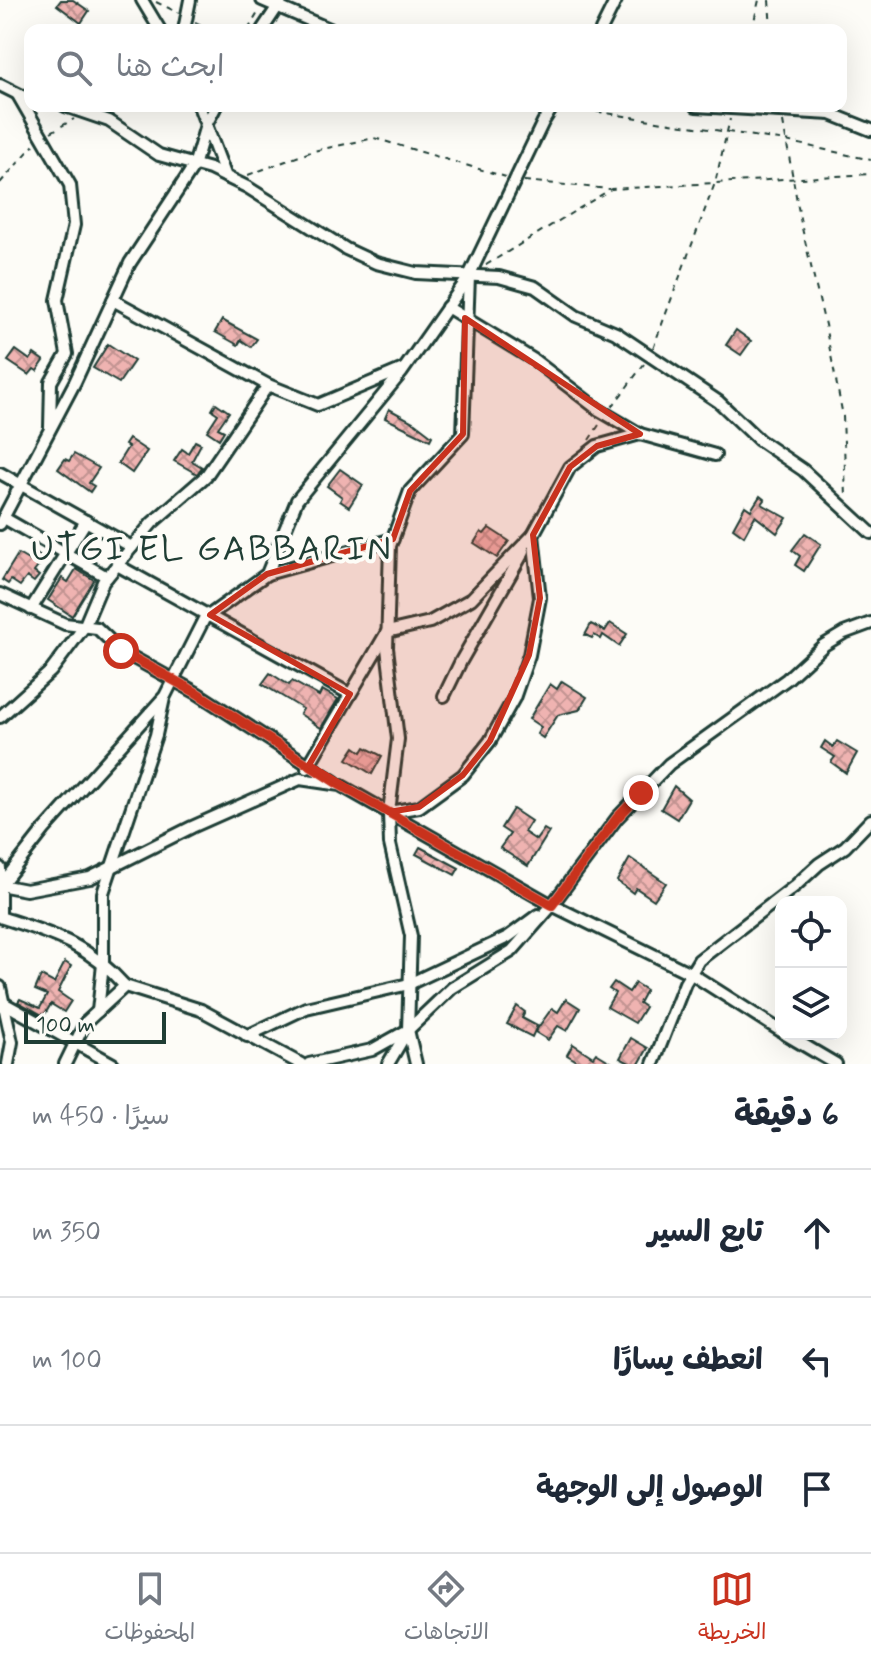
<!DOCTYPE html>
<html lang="ar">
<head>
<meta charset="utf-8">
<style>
	body { margin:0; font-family:Mynerve,"Playpen Sans Arabic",sans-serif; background:#f2f2f3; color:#1f2937; direction:rtl }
	.controls { position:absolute; right:24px; bottom:24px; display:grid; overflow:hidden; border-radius:16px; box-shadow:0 8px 32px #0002 }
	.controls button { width:72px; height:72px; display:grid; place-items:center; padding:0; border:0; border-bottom:2px solid #e0e1e3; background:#fff; color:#1f2937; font:40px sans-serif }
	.scale { position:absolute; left:24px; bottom:20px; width:142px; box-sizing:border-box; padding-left:8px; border:4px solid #1f3d34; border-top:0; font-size:22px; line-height:28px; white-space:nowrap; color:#1f3d34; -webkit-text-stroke:6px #fdfcf7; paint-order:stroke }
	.stop { position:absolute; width:24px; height:24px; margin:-18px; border:6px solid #c8321e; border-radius:50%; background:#fff }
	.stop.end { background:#c8321e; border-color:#fff; box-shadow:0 2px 8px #0008 }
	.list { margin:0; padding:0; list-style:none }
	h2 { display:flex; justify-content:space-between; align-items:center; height:104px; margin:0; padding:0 32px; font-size:34px }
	h2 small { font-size:26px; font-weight:400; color:#747a83 }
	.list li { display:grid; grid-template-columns:52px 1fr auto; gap:24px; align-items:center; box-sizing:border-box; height:128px; padding:0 32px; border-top:2px solid #e0e1e3 }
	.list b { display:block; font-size:30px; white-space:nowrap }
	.list em { font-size:26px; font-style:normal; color:#747a83 }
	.icon { flex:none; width:44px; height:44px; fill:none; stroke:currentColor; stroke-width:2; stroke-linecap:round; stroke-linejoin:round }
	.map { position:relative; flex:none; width:871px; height:1064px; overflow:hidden; direction:ltr }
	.search { position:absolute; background:#fff; box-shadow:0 8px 32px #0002; left:24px; right:24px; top:24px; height:88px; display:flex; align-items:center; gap:20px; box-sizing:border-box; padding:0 28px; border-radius:16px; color:#747a83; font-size:30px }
	.sheet { height:488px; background:#fff }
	nav { display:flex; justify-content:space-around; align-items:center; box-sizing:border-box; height:112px; border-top:2px solid #e0e1e3; background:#fff; font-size:22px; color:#747a83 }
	nav a { display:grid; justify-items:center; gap:4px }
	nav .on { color:#c8321e }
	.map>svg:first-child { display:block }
	.building { fill:url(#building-cross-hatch); stroke:#1f3d34; stroke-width:2 }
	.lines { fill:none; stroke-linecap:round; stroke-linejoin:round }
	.street-casing { stroke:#1f3d34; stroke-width:16 }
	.path { stroke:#1f3d34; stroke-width:2; stroke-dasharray:6 6; stroke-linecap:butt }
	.street { stroke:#fdfcf7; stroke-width:10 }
	.route { stroke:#c8321e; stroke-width:10 }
	.marked { fill:#c8321e; fill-opacity:0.2; stroke:#c8321e; stroke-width:6; stroke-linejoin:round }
	.labels { text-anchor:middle; stroke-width:8; stroke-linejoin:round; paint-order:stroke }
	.quarter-label { font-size:36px; letter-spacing:2px; fill:#1f3d34; stroke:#fdfcf7 }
</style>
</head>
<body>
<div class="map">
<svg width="871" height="1064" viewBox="0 0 871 1064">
	<defs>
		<pattern id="building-cross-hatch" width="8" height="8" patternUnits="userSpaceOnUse" patternTransform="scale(2)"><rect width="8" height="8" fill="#efb3b1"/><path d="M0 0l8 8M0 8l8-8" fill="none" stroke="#c19391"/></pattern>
	</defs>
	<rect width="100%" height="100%" fill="#fdfcf7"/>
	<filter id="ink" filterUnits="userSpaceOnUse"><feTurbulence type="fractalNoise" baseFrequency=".0125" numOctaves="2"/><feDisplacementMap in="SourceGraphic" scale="16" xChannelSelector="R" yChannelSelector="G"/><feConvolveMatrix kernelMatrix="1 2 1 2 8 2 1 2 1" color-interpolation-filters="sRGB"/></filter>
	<g filter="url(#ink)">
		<g class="building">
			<path d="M61,0H73L89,11L81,23L57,5Z"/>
			<path d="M222,320L257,339L251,347L241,340L238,345L215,332Z"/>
			<path d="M736,330L751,341L741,355L726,345Z"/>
			<path d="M108,344L134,361L119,383L93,368Z"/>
			<path d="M16,350L30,360L34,354L44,361L37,371L34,369L29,375L8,361Z"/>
			<path d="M216,403L229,412L218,428L224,431L219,439L207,431L218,414L212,410Z"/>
			<path d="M389,409L415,423L432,436L430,440L385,418Z"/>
			<path d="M129,439L147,451L132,473L118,463L128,447L125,445Z"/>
			<path d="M195,441L201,444L192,461L202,467L197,474L174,461L182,449L188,453Z"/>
			<path d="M74,454L99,468L89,483L94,486L90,492L58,469L65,459L69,461Z"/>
			<path d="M340,469L363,485L349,507L340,501L342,497L327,486Z"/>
			<path d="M760,496L765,500L762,504L787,518L777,533L755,516L744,536L733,528L745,506L751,510Z"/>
			<path d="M489,528L509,541L497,558L474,543L481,532L484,534Z"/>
			<path d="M805,533L821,544L804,571L795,565L800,556L792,550Z"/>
			<path d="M35,553L44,559L34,572L39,576L34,582L27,577L20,586L11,580L8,584L2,580L18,554L30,561Z"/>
			<path d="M76,569L94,580L72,616L48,600L62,578L68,582Z"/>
			<path d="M610,623L627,634L619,646L603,635L601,639L594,635L592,638L585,635L591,624L605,631Z"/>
			<path d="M270,673L289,685L292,681L319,696L322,690L338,699L321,728L300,714L303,709L262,684Z"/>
			<path d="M562,681L587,697L579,710L558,715L543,738L537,734L541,727L529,719L550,684L557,689Z"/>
			<path d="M825,741L833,747L837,741L857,753L846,773L831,762L835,757L821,748Z"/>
			<path d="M355,747L362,752L365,747L382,756L372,774L347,759Z"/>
			<path d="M674,786L689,799L677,819L661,809Z"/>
			<path d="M513,809L531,821L524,832L536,840L544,829L549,832L528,866L500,848L510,834L501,828Z"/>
			<path d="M420,847L459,868L455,875L416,854Z"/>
			<path d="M630,858L666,883L654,900L636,888L633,893L617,881Z"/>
			<path d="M65,962L71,966L58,992L71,1001L64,1012L51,1004L44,1016L18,1002L20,999L40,1008L47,995L35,990L41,976L54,983Z"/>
			<path d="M614,982L629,992L635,983L646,990L639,1003L645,1007L635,1023L607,1007L615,993L609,989Z"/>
			<path d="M566,999L580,1008L567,1031L558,1026L548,1040L535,1032L552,1008L558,1012Z"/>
			<path d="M517,1006L525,1012L522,1018L537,1026L532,1037L507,1024Z"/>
			<path d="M631,1038L648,1048L639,1064H631L620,1058Z"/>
			<path d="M573,1044L593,1057L596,1053L614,1064H582L567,1055Z"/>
		</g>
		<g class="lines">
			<g class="street-casing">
				<g id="street">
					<path d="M142,0L160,30"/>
					<path d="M262,0L332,30"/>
					<path d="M184,30L190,0"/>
					<path d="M262,30L282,0"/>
					<path d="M601,30L616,0"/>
					<path d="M0,85L30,100"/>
					<path d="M18,95L70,185L74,225L57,300L67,354L51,382L50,428"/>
					<path d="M65,106L109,121L159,155L210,169L247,187L346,249L376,263L416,273L499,277L535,287L576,316L616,333L719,402L759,440L803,470L871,533"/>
					<path d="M199,106L226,177"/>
					<path d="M696,106L831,114L871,130"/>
					<path d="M447,307L534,360L599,410L640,434"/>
					<path d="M268,385L318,405L403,369"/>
					<path d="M0,473L132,547"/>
					<path d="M4,518L107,577"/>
					<path d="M0,524L75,382L130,263L194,166L206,125L216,106"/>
					<path d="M117,565L350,694"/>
					<path d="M267,574L393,539"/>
					<path d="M0,594L65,624L97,628L121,651L197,693L335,782"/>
					<path d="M31,609L86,521"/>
					<path d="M444,696L461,661L524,551"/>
					<path d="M0,717L51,671L84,627L103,582L152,523L206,476L268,385L113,300"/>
					<path d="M307,768L387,632L430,622L471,599L533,535"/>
					<path d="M389,812L419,807L463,775L490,741L514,698L529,655L540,598L533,535L570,467L597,446L640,434L715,455"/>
					<path d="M0,868V917C52,934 87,943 125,986"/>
					<path d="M0,885L26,890L90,878L192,827L300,779L340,785L552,905L690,973L781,1031"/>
					<path d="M1,885L44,830L165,696L204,619L267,574L297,500L402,372L468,278"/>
					<path d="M0,987L12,1042L8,1064"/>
					<path d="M0,1001L113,1064"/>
					<path d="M98,1011L103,964V893L156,735L164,698"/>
					<path d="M785,1034L836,1064"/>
					<path d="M247,1036L306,1008L409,984L508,937L538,915"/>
					<path d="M65,1064L85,1023L125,986L201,1010L301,1064"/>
					<path d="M309,1064L372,1050L406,1031"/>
					<path d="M388,1064L408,1030L452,988L512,951L548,910L617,818L669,764L787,679L824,645L844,633L871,623"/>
					<path d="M416,1064L408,1030L411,936L390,844L389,812L398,739L387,648L390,546L410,491L463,434L469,276L543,122L553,106"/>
					<path d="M653,1064L685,983L699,960L795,886L819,864L845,847L871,820"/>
				</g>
			</g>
			<g class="path">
				<path d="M769,0L771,30"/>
				<path d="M156,2L179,13"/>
				<path d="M195,22L212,30"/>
				<path d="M248,30L259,11"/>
				<path d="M752,30L759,0"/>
				<path d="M561,106L786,141L871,160"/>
				<path d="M102,109L111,106"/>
				<path d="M783,122L801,224L825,325L843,416L846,497"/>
				<path d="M51,132L74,119"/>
				<path d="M248,175L313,151L374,138L506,177"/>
				<path d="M524,181L609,189"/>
				<path d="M0,183L34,145"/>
				<path d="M486,265L611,189L871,174"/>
				<path d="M653,348L715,183L730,119"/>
				<path d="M612,407L644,364"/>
				<path d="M589,440L601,422"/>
			</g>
			<use href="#street" class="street"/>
		</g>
	</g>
	<g class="lines" filter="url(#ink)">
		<path class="route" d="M121,651L197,693L340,785L552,905L617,818L641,793"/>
	</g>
	<path class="marked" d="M465,318L640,434L597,446L570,467L533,535L540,598L529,655L490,741L463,775L419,807L389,812L309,765L350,694L210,615L267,574L393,539L410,491L463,434Z"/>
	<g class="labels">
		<g class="quarter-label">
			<text x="212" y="560">UTGI EL GABBARIN</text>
		</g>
	</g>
</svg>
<div class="controls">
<button><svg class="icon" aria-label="locate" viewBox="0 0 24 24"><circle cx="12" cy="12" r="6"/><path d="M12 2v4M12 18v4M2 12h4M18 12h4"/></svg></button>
<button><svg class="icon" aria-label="layers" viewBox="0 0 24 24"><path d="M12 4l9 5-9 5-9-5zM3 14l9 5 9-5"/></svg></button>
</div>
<div class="scale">100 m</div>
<div class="stop" style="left:121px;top:651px"></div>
<div class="stop end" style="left:641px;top:793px"></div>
<div class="search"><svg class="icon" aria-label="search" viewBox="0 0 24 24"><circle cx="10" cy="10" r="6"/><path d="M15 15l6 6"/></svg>ابحث هنا</div>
</div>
<section class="sheet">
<h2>6 دقيقة<small>سيرًا · 450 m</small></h2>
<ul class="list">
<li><svg class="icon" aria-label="ahead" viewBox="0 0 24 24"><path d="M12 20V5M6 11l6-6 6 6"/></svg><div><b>تابع السير</b></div><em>350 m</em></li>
<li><svg class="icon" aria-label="left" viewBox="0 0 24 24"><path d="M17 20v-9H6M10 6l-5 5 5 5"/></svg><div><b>انعطف يسارًا</b></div><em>100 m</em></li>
<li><svg class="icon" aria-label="arrive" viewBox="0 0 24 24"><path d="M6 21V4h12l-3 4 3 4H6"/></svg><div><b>الوصول إلى الوجهة</b></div></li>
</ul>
</section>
<nav>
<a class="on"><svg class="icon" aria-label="map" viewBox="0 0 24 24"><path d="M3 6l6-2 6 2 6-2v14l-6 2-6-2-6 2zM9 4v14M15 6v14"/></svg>الخريطة</a>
<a><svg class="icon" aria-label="directions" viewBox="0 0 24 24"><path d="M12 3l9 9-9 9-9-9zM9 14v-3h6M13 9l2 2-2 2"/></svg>الاتجاهات</a>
<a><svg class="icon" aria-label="saved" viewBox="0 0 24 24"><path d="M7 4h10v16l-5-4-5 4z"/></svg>المحفوظات</a>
</nav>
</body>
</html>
